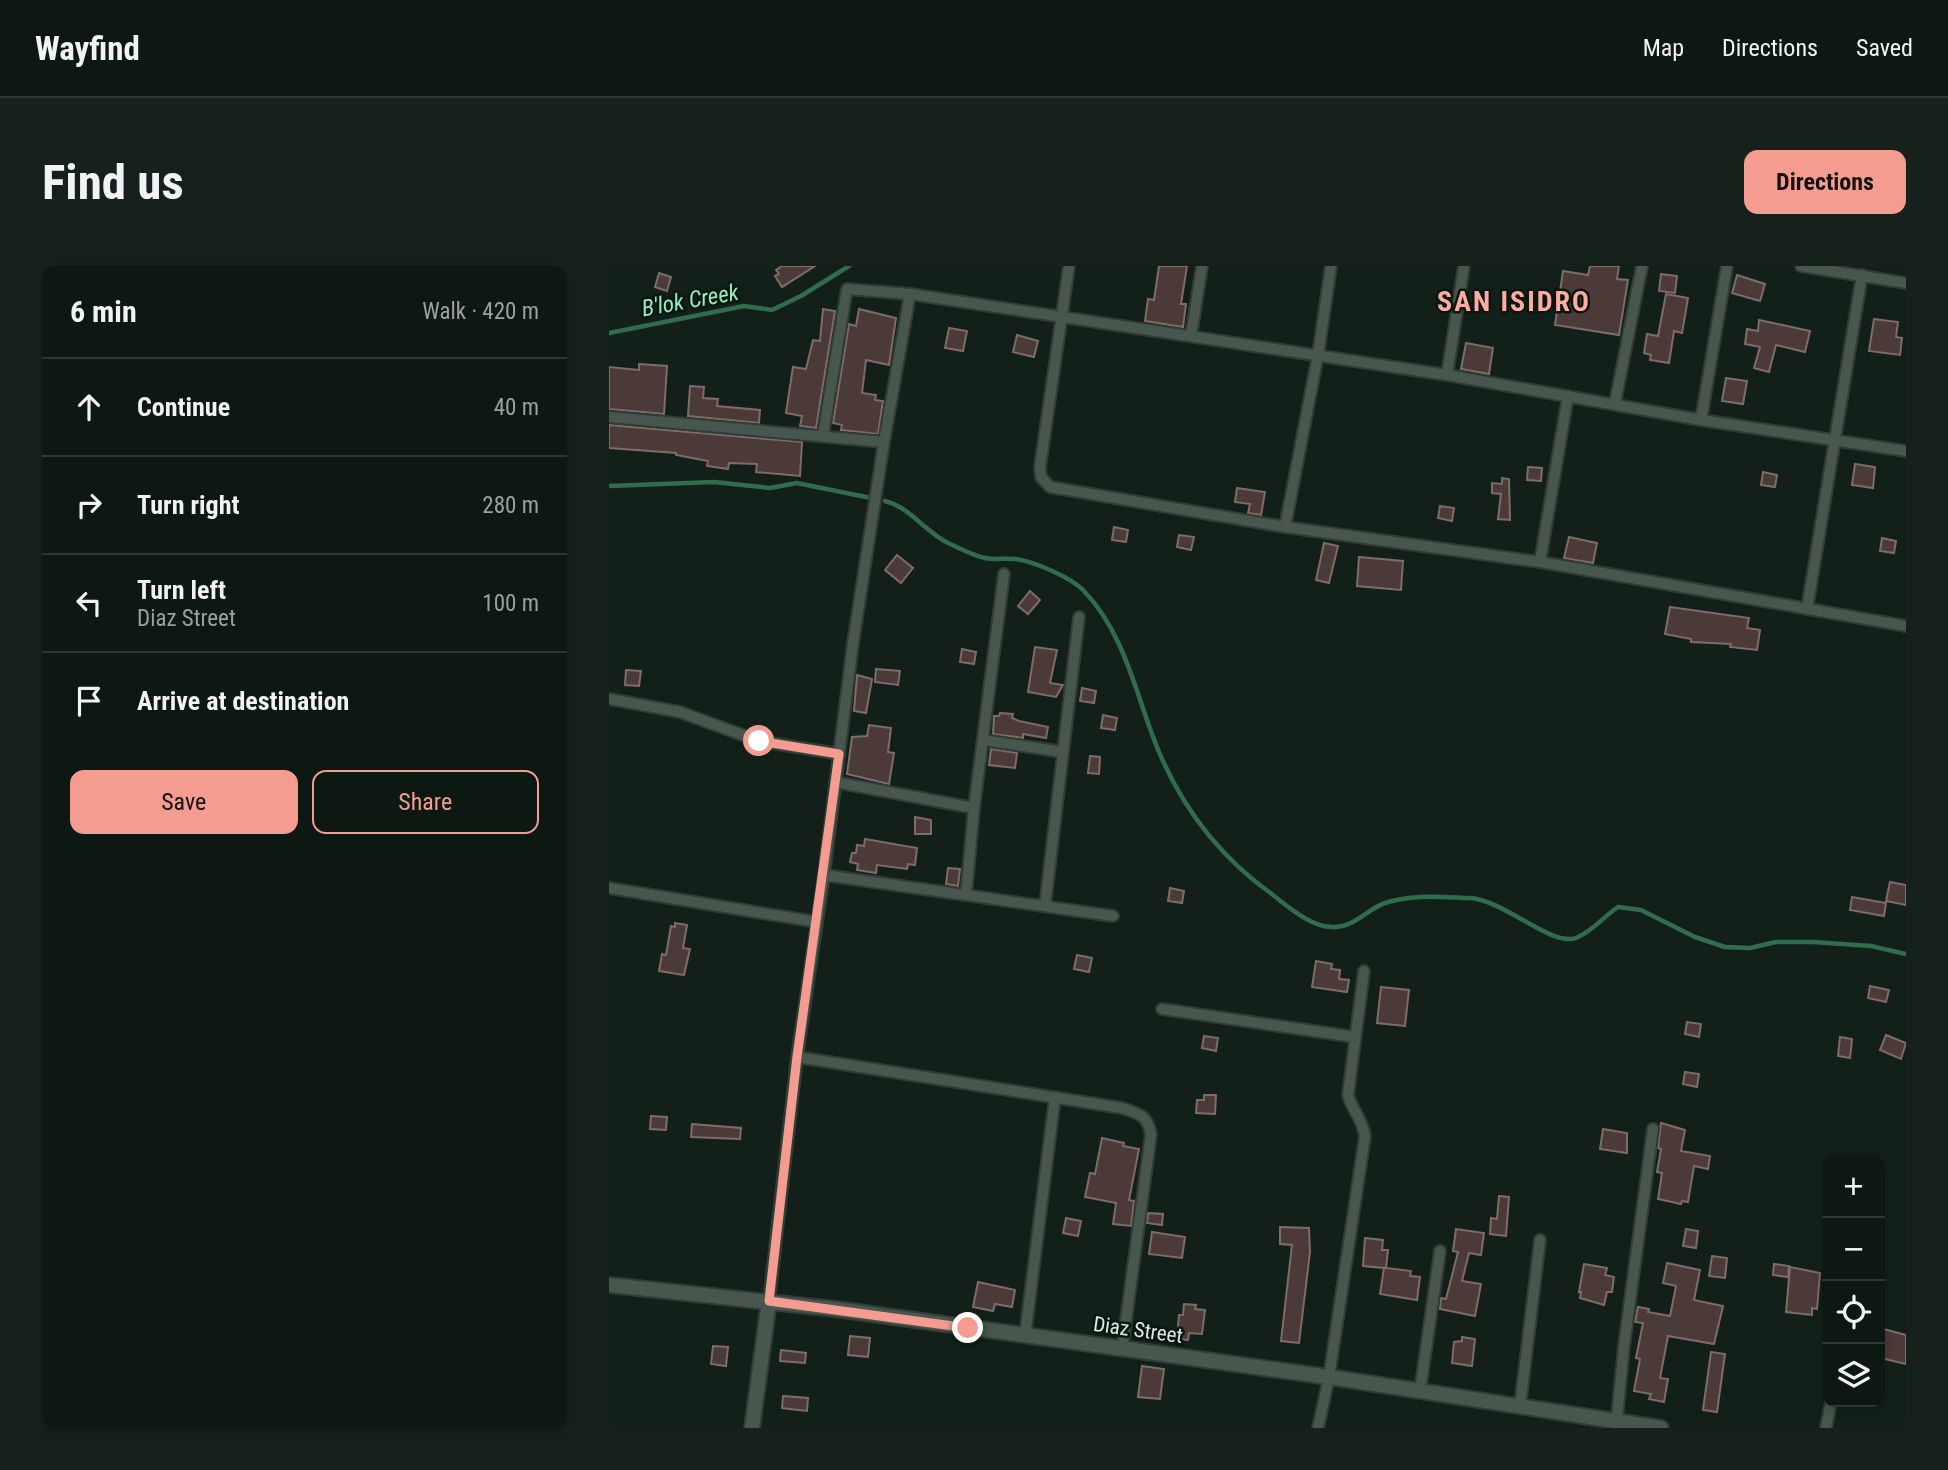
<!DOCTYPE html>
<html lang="en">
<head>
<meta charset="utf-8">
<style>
	body { margin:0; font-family:"Roboto Condensed",sans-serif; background:#17211c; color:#f1f3f6 }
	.controls { position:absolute; right:21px; bottom:21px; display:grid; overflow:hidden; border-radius:14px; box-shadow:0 4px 10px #0003 }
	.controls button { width:63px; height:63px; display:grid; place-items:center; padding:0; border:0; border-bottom:2px solid #2e3733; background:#0e1813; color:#f1f3f6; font:35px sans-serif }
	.stop { position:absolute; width:21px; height:21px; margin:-16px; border:5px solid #f59c91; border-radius:50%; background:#fff }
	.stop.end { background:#f59c91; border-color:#fff; box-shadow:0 2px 7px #0008 }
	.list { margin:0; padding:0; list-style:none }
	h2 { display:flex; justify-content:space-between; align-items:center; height:91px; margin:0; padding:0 28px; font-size:30px }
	h2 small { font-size:23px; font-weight:400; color:#9ba0a0 }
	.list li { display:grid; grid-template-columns:46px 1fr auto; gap:21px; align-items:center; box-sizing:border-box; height:98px; padding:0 28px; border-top:2px solid #2e3733 }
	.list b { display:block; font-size:26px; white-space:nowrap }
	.list p { margin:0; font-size:23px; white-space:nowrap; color:#9ba0a0 }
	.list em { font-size:23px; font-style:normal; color:#9ba0a0 }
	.actions { display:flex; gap:14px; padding:21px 28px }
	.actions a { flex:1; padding:16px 0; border:2px solid #f59c91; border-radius:14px; text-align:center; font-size:24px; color:#f59c91 }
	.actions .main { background:#f59c91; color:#111 }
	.icon { flex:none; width:38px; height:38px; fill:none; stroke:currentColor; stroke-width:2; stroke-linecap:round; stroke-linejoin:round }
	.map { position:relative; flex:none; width:1297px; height:1162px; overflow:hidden; border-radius:14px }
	header { display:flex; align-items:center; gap:42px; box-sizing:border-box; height:98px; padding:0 35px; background:#0e1813; border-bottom:2px solid #2e3733 }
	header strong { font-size:33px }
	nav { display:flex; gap:38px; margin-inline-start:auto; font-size:24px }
	.intro { display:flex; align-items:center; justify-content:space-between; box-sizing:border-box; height:168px; padding:0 42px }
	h1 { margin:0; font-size:49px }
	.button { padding:18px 32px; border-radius:14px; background:#f59c91; color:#111; font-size:24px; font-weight:700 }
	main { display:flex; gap:42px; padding:0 42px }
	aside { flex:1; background:#0e1813; border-radius:14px; box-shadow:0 4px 10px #0003 }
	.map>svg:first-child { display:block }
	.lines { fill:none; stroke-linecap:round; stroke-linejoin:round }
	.stream { stroke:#326c4f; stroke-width:4.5 }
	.building { fill:#4b3a38; stroke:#7e6c69; stroke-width:2 }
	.street-casing { stroke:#323b35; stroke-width:14 }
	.secondary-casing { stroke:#323b35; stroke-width:18 }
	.street { stroke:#47574d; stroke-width:10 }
	.secondary { stroke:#47574d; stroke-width:14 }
	.route { stroke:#f59c91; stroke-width:9 }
	.labels { text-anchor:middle; stroke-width:5; stroke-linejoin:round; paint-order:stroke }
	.street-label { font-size:21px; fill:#dee7e1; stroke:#091710 }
	.water-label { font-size:23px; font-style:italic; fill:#97efc0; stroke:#091710 }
	.district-label { font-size:28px; font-weight:bold; letter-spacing:2px; fill:#ffaba1; stroke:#091710 }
</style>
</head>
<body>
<header>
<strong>Wayfind</strong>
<nav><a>Map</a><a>Directions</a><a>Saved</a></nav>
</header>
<div class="intro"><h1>Find us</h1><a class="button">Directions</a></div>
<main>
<aside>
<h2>6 min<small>Walk · 420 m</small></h2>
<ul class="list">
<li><svg class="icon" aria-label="ahead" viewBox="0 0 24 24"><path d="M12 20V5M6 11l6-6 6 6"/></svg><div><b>Continue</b></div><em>40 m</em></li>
<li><svg class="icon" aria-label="right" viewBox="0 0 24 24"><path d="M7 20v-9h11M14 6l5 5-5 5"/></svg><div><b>Turn right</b></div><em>280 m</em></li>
<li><svg class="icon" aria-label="left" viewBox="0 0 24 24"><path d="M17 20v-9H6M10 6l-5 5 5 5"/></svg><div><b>Turn left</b><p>Diaz Street</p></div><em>100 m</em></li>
<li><svg class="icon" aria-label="arrive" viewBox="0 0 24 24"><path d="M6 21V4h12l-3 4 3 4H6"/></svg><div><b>Arrive at destination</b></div></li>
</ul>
<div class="actions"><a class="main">Save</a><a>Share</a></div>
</aside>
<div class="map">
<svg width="1297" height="1162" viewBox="0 0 1297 1162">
	<rect width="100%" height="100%" fill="#132019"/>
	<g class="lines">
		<g class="stream">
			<path d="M0,67L135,40L163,44L192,30L240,0"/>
			<path d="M0,220L105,216L161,222L188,217L262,232"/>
			<path d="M276,235C301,241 317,267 341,278C352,283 365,290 376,292C386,294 397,292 407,293C426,296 461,311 474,324C517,368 527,431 550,486C575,545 612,592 664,629C681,642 702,661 724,661C745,662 758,643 776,637C804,628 831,631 860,632C894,633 942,681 967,672C984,665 994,651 1009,641L1032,644L1086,671L1116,681L1141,682L1167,676H1204L1262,680L1297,688"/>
		</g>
	</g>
	<g class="building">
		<path d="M173,0H206L173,21L166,10L170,8L167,4Z"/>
		<path d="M550,0H578L572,38H577L574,61L536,55L539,33L545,34Z"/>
		<path d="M981,0H1010L1008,13L1019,14L1010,69L946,59L954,5L979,9Z"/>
		<path d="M50,7L62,11L58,25L46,21Z"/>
		<path d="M1052,8L1068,10L1066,27L1050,25Z"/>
		<path d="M1128,9L1156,18L1151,35L1123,27Z"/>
		<path d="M1057,28L1079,32L1073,67L1065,65L1060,97L1041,94L1042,89L1035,87L1038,68L1049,70Z"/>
		<path d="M214,43L226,45L207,162L191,160L193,150L177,147L184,101L197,103L204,74L211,75Z"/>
		<path d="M250,43L287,52L280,99L257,94L253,127L267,129L266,134L274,135L269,168L232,164L233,159L224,157L240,58L247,60Z"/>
		<path d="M1265,53L1289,56L1287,71L1293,72L1291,89L1260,85Z"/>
		<path d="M1150,54L1201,65L1196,86L1167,79L1160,106L1145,102L1151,81L1136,78L1138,63L1149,65Z"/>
		<path d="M340,62L358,65L354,85L336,82Z"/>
		<path d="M408,69L429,75L425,91L404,86Z"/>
		<path d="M857,77L884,82L880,108L852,103Z"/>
		<path d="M30,98L58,100L55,148L0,143V101L30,104Z"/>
		<path d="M1117,112L1138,115L1134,138L1113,135Z"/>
		<path d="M81,120L95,121L94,132L109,133L108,140L151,144L150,157L79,150Z"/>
		<path d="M0,159L193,176L191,210L147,206L148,198L120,197L119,203L98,200L99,195L67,189V187L0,182Z"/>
		<path d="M1246,198L1266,201L1264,222L1243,219Z"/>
		<path d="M919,201L933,202L932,215L918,214Z"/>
		<path d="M1154,206L1168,209L1166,221L1152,219Z"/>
		<path d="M893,212L900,213L901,254L889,253L892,228L883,227V217L893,218Z"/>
		<path d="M628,222L656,226L652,249L639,247L641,238L626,236Z"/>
		<path d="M831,240L845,242L843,255L829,252Z"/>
		<path d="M505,261L519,264L517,276L503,274Z"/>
		<path d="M570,269L585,271L582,284L568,281Z"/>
		<path d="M960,271L988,277L984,297L955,292Z"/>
		<path d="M1273,272L1287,275L1285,287L1271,285Z"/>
		<path d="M715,277L729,280L720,317L707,314Z"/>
		<path d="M288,289L304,302L292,317L276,304Z"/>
		<path d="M750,291L794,295L792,324L748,320Z"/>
		<path d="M421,325L431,334L419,348L409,340Z"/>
		<path d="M1061,341L1140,352L1138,362L1151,364L1148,384L1121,381L1122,378L1082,376V373L1056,368Z"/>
		<path d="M426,381L448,384L441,417L454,419L447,431L419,426Z"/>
		<path d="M353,383L367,386L365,398L351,396Z"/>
		<path d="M267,403L291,405L289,419L266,416Z"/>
		<path d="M17,404L32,405L30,420L16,419Z"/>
		<path d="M248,409L263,413L257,447L245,445Z"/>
		<path d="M473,422L487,425L485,437L471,435Z"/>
		<path d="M391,447L404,448L403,452L410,455L439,461L437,472L414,468V472L384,468L385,450H390Z"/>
		<path d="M494,449L508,452L506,464L492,462Z"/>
		<path d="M260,459L282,462L279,486L285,487L280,518L238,508L243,471L258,470Z"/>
		<path d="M382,483L408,487L406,502L380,499Z"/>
		<path d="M481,490L491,491L490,508L479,507Z"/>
		<path d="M306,551L322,554V568H306Z"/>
		<path d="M256,573L308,582L306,599L299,598L298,603L268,599L267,607L248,604L249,598L241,596L243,587H247L248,579L255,580Z"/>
		<path d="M339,602L351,603L349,620L337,618Z"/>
		<path d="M1281,616L1297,619V639L1277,635Z"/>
		<path d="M561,622L575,625L573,637L559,635Z"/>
		<path d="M1243,631L1277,637L1275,650L1241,644Z"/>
		<path d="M66,657L78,659L74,682L81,683L75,709L50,705L53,688L57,689L62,660L66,661Z"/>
		<path d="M468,689L483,692L480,706L465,703Z"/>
		<path d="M707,695L723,698L722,703L731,704L730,713L740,714L738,726L703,721Z"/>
		<path d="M1261,720L1280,724L1277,736L1259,732Z"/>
		<path d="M772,721L800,724L796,760L768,757Z"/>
		<path d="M1078,756L1092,758L1090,771L1076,768Z"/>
		<path d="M1277,769L1297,777L1292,793L1271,784Z"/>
		<path d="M595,770L609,772L607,785L593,782Z"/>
		<path d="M1231,771L1243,773L1241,792L1229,790Z"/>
		<path d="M1076,806L1090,808L1088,821L1074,818Z"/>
		<path d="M595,829H607L606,848L587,847L588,834H595Z"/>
		<path d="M42,850L58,851L57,864L41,863Z"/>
		<path d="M1052,857L1076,864L1072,885L1101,890L1099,903L1085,900L1079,936L1073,935L1072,938L1049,933L1053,907L1048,906L1052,883L1049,882Z"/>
		<path d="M83,858L132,862L131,873L82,871Z"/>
		<path d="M994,863L1018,867V887L991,883Z"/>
		<path d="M493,872L515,877L514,880L530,883L520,934L525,935L522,960L504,958L507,937L476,931L481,907L486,908Z"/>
		<path d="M890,930L900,931L897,970L881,968L882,952L888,953Z"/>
		<path d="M539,947L554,948L553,959L538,957Z"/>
		<path d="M457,952L472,955L469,970L454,967Z"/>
		<path d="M671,961L700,962L701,986L690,1077L672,1075L683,979L671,978Z"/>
		<path d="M847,963L875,967L872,989L860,987L853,1015L872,1018L866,1050L831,1043L832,1032L837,1033L849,986L844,985Z"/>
		<path d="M1077,963L1089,965L1087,982L1074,980Z"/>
		<path d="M543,966L576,971L573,992L540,988Z"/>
		<path d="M756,972L774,974L773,984H779L777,1002L802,1005L801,1010L811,1011L808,1034L771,1028L775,1002L754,1000Z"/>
		<path d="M1103,990L1118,992L1116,1012L1100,1010Z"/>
		<path d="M1058,997L1091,1004L1085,1034L1114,1040L1105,1078L1059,1070L1051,1112L1059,1113L1055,1136L1040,1133L1042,1128L1025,1125L1031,1093L1027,1092L1034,1057L1026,1056L1029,1041L1040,1043L1039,1046L1061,1050L1067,1020L1054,1017Z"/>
		<path d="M975,998L998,1002L996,1009L1005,1011L1003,1026H998L995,1039L971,1032L972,1026H970Z"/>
		<path d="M1165,998L1180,1000L1179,1011L1164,1009Z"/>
		<path d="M1181,1001L1211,1007L1208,1043L1203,1042V1049L1177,1046Z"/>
		<path d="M369,1016L406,1024L403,1041L386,1038L384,1045L364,1041Z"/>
		<path d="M575,1038L587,1039L586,1043L596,1044L593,1068L580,1067L579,1074L568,1073L570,1049H574Z"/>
		<path d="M1271,1062L1297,1069V1098L1271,1092Z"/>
		<path d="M241,1070L261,1072L259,1091L239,1089Z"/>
		<path d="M853,1071L866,1073L863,1100L843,1097L845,1076L853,1075Z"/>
		<path d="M104,1080L119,1081L117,1100L102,1098Z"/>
		<path d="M172,1084L197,1087L196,1097L171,1095Z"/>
		<path d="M1102,1086L1116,1088L1108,1146L1094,1144Z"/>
		<path d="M533,1100L555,1103L551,1133L529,1131Z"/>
		<path d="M174,1130L199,1132L198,1145L173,1142Z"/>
	</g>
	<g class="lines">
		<g class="street-casing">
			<g id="street">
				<path d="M460,0L431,201L432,211L441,221L676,261L931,296L1297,360"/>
				<path d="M1192,0L1297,17"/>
				<path d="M582,70L593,0"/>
				<path d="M838,109L855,0"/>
				<path d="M1006,137L1033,0"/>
				<path d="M0,151L275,176"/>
				<path d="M1092,154L1118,0"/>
				<path d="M214,169L238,23L301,28L838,109L1092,154L1297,185"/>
				<path d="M676,261L709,89L722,0"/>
				<path d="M931,296L959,130"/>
				<path d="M1198,343L1253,9"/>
				<path d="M0,433L71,446L150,475L230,488"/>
				<path d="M374,474L454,486"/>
				<path d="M226,516L365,542"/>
				<path d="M215,609L504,650"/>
				<path d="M0,622L208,656"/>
				<path d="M357,629L365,542L395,308"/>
				<path d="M436,640L470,351"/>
				<path d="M553,743L746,771"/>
				<path d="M188,791L513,842C531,848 538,849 542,868L513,1084"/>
				<path d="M160,1035L188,791L215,609L244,377L275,176L301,28"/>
				<path d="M416,1070L446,831"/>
				<path d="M811,1125L831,985"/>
				<path d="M911,1140L931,974"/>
				<path d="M709,1162L720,1111L756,870C754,854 743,844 739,829L755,705"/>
				<path d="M1007,1162L1015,1080L1044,863"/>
				<path d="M1217,1162L1222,1136"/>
			</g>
		</g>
		<g class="secondary-casing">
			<g id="secondary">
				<path d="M0,1019L226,1043L720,1111L1052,1162"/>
				<path d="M143,1162L160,1035"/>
			</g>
		</g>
		<use href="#street" class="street"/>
		<use href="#secondary" class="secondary"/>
	</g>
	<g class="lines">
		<path class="route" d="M150,475L230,488L188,791L160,1035L359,1062"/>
	</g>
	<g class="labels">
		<g class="street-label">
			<text transform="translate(529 1064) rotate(8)" y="7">Diaz Street</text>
		</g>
		<g class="water-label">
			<text transform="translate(81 34) rotate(-10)" y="8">B'lok Creek</text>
		</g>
		<g class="district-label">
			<text x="905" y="45">SAN ISIDRO</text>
		</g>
	</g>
</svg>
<div class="controls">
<button>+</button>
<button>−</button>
<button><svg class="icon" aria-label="locate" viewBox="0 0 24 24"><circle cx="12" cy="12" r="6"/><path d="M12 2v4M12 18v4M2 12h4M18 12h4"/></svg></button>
<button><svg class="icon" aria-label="layers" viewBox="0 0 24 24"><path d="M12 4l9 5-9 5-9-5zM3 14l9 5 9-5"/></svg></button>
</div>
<div class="stop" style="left:150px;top:475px"></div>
<div class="stop end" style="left:359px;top:1062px"></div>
</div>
</main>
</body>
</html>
